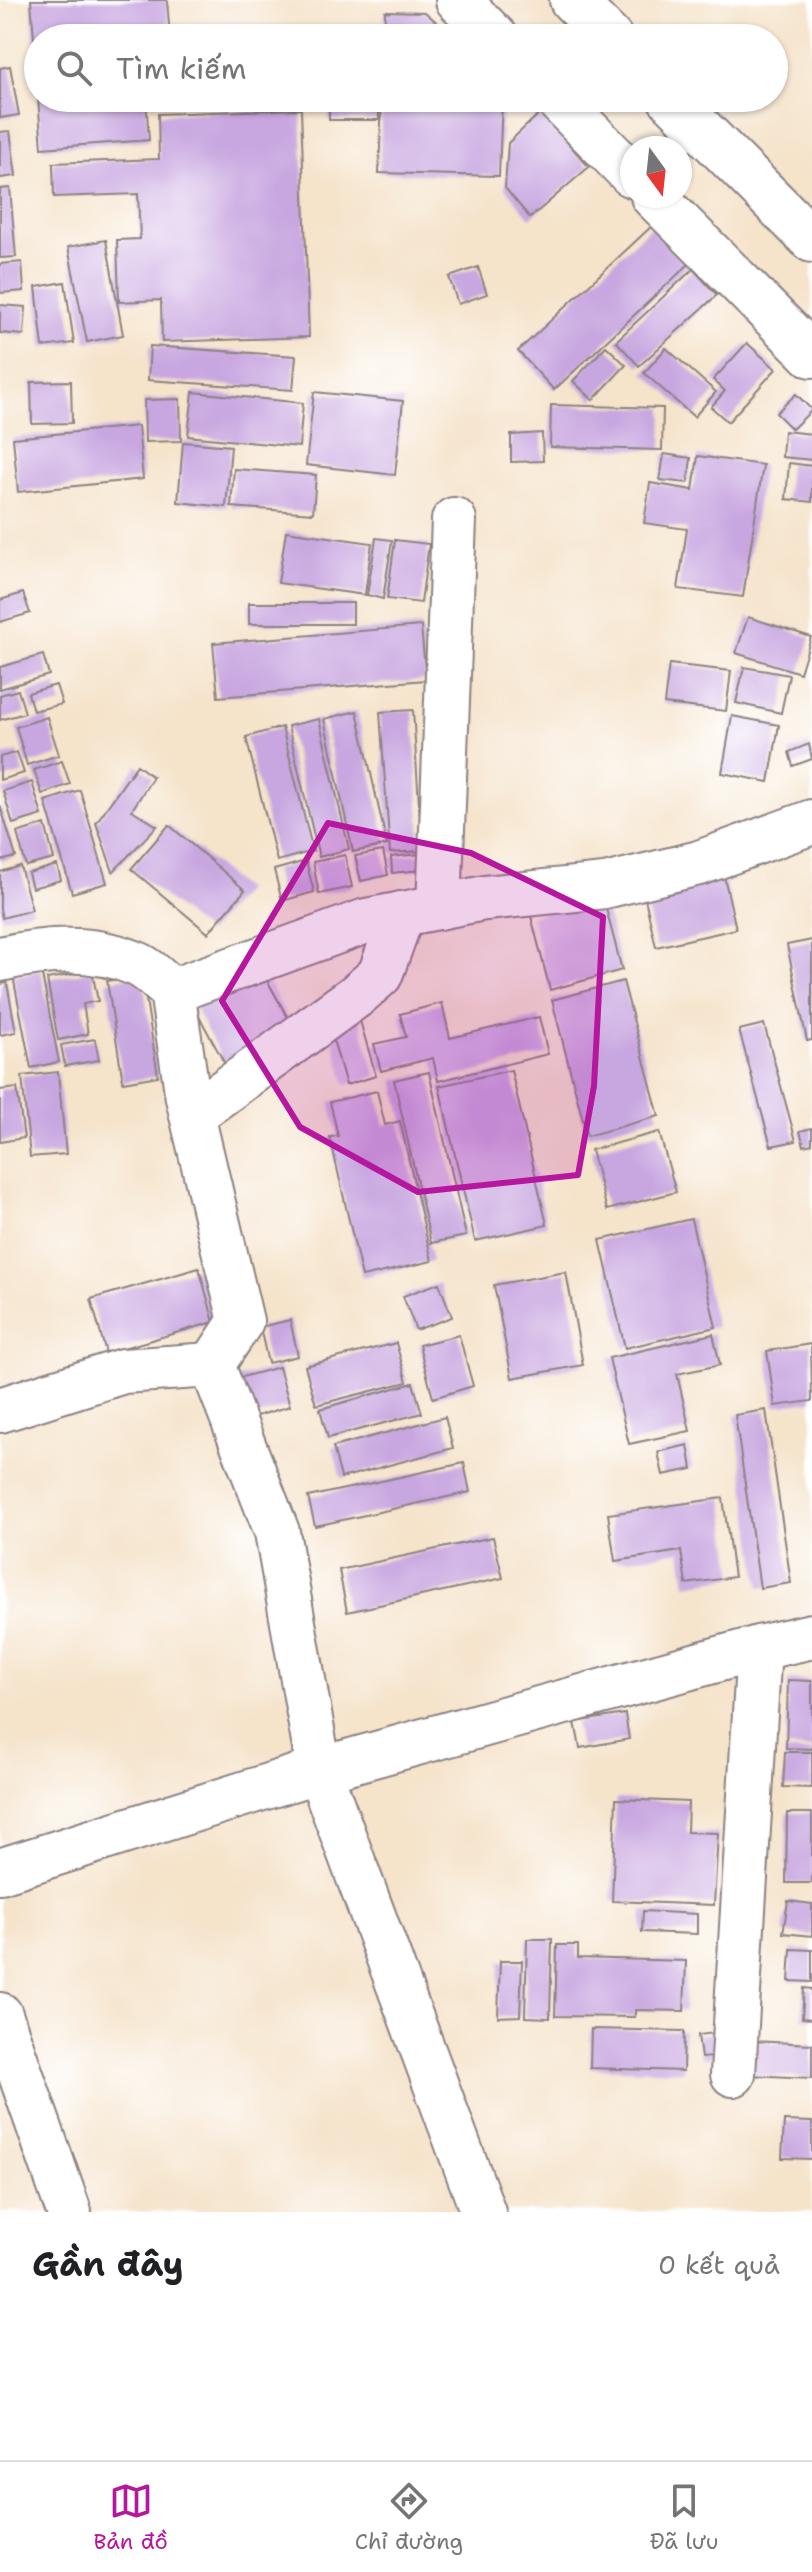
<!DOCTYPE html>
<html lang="vi">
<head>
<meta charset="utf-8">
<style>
	body { margin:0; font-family:"Shantell Sans",sans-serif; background:#f2f2f2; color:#202124 }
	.compass { position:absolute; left:620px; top:136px; width:72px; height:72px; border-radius:50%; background:#fff; box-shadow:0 2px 6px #0004; rotate:165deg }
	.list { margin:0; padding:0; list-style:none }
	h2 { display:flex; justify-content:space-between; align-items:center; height:104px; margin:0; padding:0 32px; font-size:34px }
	h2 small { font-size:26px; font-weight:400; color:#757577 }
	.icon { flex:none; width:44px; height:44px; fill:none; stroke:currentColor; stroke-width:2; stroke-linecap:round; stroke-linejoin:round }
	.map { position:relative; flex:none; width:812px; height:2212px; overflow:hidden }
	.search { position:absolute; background:#fff; box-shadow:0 2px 6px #0004; left:24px; right:24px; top:24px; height:88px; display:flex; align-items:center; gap:20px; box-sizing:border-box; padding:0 28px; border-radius:44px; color:#757577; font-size:30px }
	.sheet { height:248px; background:#fff }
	nav { display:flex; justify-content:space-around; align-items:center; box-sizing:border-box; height:112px; border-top:2px solid #e0e0e0; background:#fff; font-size:22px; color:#757577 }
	nav a { display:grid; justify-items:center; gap:4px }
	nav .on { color:#b5179e }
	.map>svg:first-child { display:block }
	.building { fill:#c8a6e0 }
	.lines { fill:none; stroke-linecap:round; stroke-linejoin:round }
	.minor-casing { stroke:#8c8282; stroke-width:48 }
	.minor { stroke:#fff; stroke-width:44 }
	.marked { fill:#b5179e; fill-opacity:0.2; stroke:#b5179e; stroke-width:6; stroke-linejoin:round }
</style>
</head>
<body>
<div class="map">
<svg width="812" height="2212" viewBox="0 0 812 2212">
	<rect width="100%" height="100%" fill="#fff"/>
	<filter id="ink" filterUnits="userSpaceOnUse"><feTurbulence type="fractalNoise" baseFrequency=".0125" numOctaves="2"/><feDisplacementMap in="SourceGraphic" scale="16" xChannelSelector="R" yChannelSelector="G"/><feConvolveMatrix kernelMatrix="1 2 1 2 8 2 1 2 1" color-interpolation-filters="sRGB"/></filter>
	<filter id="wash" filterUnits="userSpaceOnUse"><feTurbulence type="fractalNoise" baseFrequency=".006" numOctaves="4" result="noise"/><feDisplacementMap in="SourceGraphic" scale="32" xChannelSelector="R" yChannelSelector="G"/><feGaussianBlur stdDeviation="1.8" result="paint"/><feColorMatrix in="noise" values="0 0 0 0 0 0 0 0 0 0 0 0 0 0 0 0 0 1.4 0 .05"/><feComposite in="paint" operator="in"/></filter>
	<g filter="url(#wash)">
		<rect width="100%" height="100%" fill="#f5e3ca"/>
		<g id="blocks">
			<g class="building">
				<path d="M31,0H167L170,38H38V65H36Z"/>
				<path d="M385,11L425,12L455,38H384Z"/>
				<path d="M380,31V38H330V32Z"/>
				<path d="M10,66L19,115L0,118V68Z"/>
				<path d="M38,98H146L149,140L42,148Z"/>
				<rect x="329" y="98" width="50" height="22"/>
				<path d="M382,98H502L499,176L379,173Z"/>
				<path d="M301,109L309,337L162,342L161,300L119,302L117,240L140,239L138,194L54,197L53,163L159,159L158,114Z"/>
				<path d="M541,112L589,167L530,218L505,188L508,143Z"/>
				<path d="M10,131L16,176L0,178V132Z"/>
				<path d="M10,188L16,257L0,258V189Z"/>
				<path d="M653,225L689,264L554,390L518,351Z"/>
				<path d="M106,240L123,335L87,342L68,247Z"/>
				<path d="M22,262L24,291L0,293V264Z"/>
				<path d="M478,267L487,294L458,304L449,277Z"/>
				<path d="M693,269L717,295L639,366L616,341Z"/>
				<path d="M65,282L74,343L43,347L36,287Z"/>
				<path d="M0,305L26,307L24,335L0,333Z"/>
				<path d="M747,343L776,369L728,422L711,407L725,391L713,380Z"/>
				<path d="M150,346L296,356L293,390L148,380Z"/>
				<path d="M606,346L626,365L593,400L573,381Z"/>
				<path d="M666,348L716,392L694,417L644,373Z"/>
				<path d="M71,381L72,423L32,424L31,382Z"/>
				<path d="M193,392L303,403L299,447L188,436Z"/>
				<path d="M314,392L403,401L395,475L306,465Z"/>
				<path d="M796,394L812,410L792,429L776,413Z"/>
				<path d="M180,399L181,441L145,442L144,400Z"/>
				<path d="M551,405L663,408L662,450L550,447Z"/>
				<path d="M138,426L143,479L18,492L13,438Z"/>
				<path d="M784,431L812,434V460L782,457Z"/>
				<path d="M542,433L543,461L511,462V435Z"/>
				<path d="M183,442L231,446L226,507L178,502Z"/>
				<path d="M664,454L691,458L688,483L660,480Z"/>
				<path d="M698,456L763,465L743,597L678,589L687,529L644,523L650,483L693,490Z"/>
				<path d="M789,463L812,466V502L786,499Z"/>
				<path d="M234,469L316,475L313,513L231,507Z"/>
				<path d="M286,531L372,543L365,595L278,583Z"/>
				<path d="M376,538L392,540L383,599L367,595Z"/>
				<path d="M395,540L429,544L421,603L387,599Z"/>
				<path d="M23,593L30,613L0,622V600Z"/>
				<rect x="249" y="603" width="104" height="21"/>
				<path d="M748,617L811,637L800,673L736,653Z"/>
				<path d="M421,626L426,680L218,697L213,643Z"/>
				<path d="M43,655L49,675L0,689V667Z"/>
				<path d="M669,664L731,671L726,711L664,704Z"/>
				<path d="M744,667L789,675L781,713L736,703Z"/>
				<path d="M56,685L62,704L33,711L28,693Z"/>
				<path d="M18,690L25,713L0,720V695Z"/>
				<path d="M413,710L422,851L390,853L380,712Z"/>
				<path d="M357,711L387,845L353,852L324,719Z"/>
				<path d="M732,716L779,725L769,782L722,773Z"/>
				<path d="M47,717L59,755L27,765L16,727Z"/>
				<path d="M319,719L349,849L319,857L288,726Z"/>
				<path d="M282,727L313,851L277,861L246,737Z"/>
				<path d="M809,744L812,759L793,766L789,752Z"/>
				<path d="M17,752L24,773L0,780V757Z"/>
				<path d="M62,761L70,784L42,794L34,770Z"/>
				<path d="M137,765L153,777L132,810L157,826L113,872L96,823Z"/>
				<path d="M32,782L42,815L13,824L3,791Z"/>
				<path d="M80,790L107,883L72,893L45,801Z"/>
				<path d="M0,805L16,857L0,861Z"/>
				<path d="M45,824L54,859L26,866L17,833Z"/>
				<path d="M169,825L245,890L208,933L131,869Z"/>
				<path d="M383,851L388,875L361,881L355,856Z"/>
				<path d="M420,854L421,870L392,873L391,857Z"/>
				<path d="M345,855L352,887L319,894L313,862Z"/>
				<path d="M306,861L314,892L282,901L274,870Z"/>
				<path d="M721,863L736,929L656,947L641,881Z"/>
				<path d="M57,865L61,880L32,888L28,873Z"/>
				<path d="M20,866L32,910L2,918L0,909V872Z"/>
				<path d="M603,897L622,970L550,990L531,916Z"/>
				<path d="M812,940V1040L807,1041L787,945Z"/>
				<path d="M261,969L294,1029L226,1066L193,1005Z"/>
				<path d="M41,970L59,1062L31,1068L13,976Z"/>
				<path d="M92,971L98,1001L83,1004L88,1034L58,1040L47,979Z"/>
				<path d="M142,974L158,1076L123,1082L107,981Z"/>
				<path d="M623,981L659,1116L587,1136L552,1000Z"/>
				<path d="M7,983L16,1032L0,1035V984Z"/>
				<path d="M442,1003L450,1038L539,1017L548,1054L438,1081L433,1058L381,1071L374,1044L406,1037L400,1014Z"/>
				<path d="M358,1014L376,1076L346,1085L328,1022Z"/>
				<path d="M764,1024L796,1141L771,1146L739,1030Z"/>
				<path d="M95,1039L99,1060L65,1066L61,1045Z"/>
				<path d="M511,1070L547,1225L475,1241L439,1086Z"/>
				<path d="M58,1072L66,1154L30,1157L22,1076Z"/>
				<path d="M429,1072L466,1236L431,1243L394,1080Z"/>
				<path d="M17,1088L24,1138L0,1142V1090Z"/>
				<path d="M377,1091L385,1125L400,1121L432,1261L362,1277L330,1137L338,1136L330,1102Z"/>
				<path d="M812,1128V1144L804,1146L800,1131Z"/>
				<path d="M659,1132L676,1192L607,1210L591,1150Z"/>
				<path d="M691,1219L716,1327L625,1348L600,1240Z"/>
				<path d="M199,1268L214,1322L106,1353L91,1299Z"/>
				<path d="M566,1272L583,1365L512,1378L494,1285Z"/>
				<path d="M439,1283L452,1317L416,1330L403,1296Z"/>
				<path d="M290,1320L298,1356L268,1363L260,1327Z"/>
				<path d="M713,1334L720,1365L677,1374L690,1431L629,1444L609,1358Z"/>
				<path d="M459,1335L473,1386L433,1398L419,1345Z"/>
				<path d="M396,1343L407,1382L316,1405L305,1366Z"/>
				<path d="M811,1344L812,1401L775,1406L767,1351Z"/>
				<path d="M279,1367L290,1406L247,1419L235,1379Z"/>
				<path d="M413,1383L422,1413L328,1438L320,1409Z"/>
				<path d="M766,1410L791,1583L760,1588L735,1415Z"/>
				<path d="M445,1417L453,1448L341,1478L333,1447Z"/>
				<path d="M688,1445L692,1469L663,1475L658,1452Z"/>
				<path d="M464,1463L470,1492L315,1526L308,1497Z"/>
				<path d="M723,1498L734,1577L686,1584L681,1551L615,1561L608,1514Z"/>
				<path d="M493,1537L503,1578L347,1612L339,1570Z"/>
				<path d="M788,1680L812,1681V1749L786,1748Z"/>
				<path d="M625,1714L629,1739L580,1748L575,1722Z"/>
				<path d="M785,1752H812V1788L783,1787Z"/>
				<path d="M616,1799L688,1802L687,1832L718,1833L714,1905L612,1901Z"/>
				<path d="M787,1813H812V1883H786Z"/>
				<path d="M788,1901L812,1904V1936L783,1933Z"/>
				<path d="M643,1911L697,1914V1934L642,1932Z"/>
				<path d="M527,1939H552L550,2018L525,2017Z"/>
				<path d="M557,1945H578V1958L686,1961L684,2011L635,2010V2017L555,2016Z"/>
				<path d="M791,1949L812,1950V1982L789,1981Z"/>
				<path d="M500,1961H522L520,2016L498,2017Z"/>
				<path d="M804,1988L812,1989V2019L802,2018Z"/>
				<path d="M591,2029L684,2031L683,2071L590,2068Z"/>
				<path d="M723,2032L725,2056L701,2058L698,2035Z"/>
				<path d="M751,2041L812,2044V2078L749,2075Z"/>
				<path d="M784,2121L812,2122V2159L782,2158Z"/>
			</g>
		</g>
	</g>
	<g filter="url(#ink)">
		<use href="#blocks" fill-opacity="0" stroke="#8c8282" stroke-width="2"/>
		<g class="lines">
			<g class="minor-casing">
				<g id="minor">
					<path d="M458,0L496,38"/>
					<path d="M572,0L610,38"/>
					<path d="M556,98L632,175"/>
					<path d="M670,98L812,240"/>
					<path d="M653,196L812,355"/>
					<path d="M439,907L454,520"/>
					<path d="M0,959C46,949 92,945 137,964C149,969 161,982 172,991L366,921L485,898L605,886L699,863L812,822"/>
					<path d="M172,991L188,1098L241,1321L212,1365"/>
					<path d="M192,1115L356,996L380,975L402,914"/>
					<path d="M0,1410L123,1371L212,1365L277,1532L319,1770L483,2212"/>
					<path d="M0,1871L319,1770L759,1648L812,1636"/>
					<path d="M0,2015L69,2212"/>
					<path d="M733,2074L759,1648"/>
				</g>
			</g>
			<use href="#minor" class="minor"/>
		</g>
	</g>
	<path class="marked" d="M328,823L471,853L603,917L594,1086L578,1175L418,1192L300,1127L222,1001Z"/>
</svg>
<svg class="compass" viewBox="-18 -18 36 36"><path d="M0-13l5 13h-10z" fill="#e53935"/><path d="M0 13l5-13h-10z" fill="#757577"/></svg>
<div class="search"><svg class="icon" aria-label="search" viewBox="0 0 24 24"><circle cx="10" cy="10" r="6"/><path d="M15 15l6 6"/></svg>Tìm kiếm</div>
</div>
<section class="sheet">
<h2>Gần đây<small>0 kết quả</small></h2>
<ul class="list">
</ul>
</section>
<nav>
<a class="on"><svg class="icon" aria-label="map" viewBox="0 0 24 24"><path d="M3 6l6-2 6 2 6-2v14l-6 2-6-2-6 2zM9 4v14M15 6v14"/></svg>Bản đồ</a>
<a><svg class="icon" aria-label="directions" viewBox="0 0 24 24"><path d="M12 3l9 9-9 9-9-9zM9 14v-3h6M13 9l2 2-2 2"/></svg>Chỉ đường</a>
<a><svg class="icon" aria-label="saved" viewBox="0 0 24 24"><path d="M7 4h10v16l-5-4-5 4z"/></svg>Đã lưu</a>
</nav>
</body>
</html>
